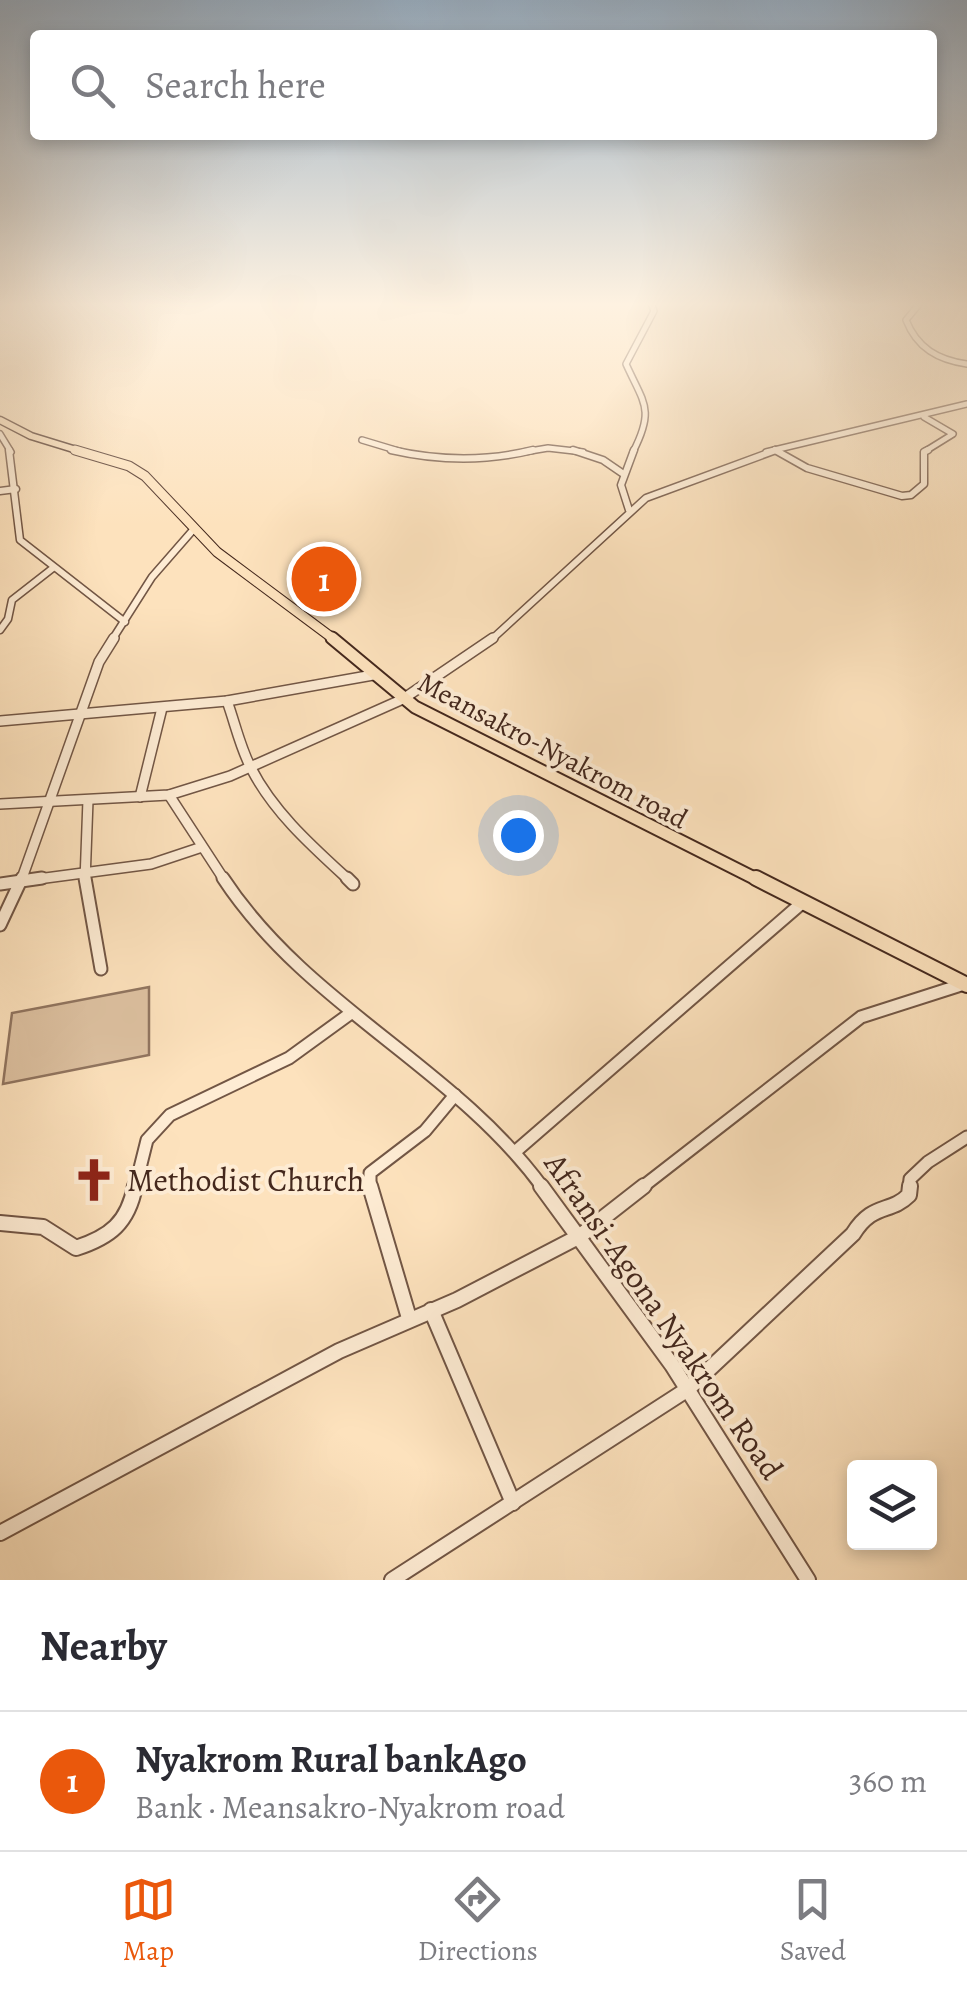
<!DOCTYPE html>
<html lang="en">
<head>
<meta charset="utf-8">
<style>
	body { margin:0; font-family:Alegreya,serif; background:#f2f2f3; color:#2b2b33 }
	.controls { position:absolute; right:30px; bottom:30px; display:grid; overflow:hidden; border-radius:10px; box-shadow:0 5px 15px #0003 }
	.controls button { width:90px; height:90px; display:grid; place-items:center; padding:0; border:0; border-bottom:2px solid #e1e1e2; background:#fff; color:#2b2b33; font:50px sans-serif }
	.you { position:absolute; left:518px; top:835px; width:35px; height:35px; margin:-25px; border:8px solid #fff; border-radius:50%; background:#1a73e8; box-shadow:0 0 0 15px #1a73e833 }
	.badge { display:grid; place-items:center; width:65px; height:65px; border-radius:50%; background:#ea580c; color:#fff; font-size:32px; font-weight:700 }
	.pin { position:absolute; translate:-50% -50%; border:5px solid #fff; box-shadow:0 2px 10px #0006 }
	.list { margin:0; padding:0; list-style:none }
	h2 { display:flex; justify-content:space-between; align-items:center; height:130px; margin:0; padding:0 40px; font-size:42px }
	h2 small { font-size:32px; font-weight:400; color:#7c7c81 }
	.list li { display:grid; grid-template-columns:65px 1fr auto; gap:30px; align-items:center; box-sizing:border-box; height:140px; padding:0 40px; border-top:2px solid #e1e1e2 }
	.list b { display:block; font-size:38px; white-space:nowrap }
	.list p { margin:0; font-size:32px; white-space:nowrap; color:#7c7c81 }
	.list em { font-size:32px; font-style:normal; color:#7c7c81 }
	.icon { flex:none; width:55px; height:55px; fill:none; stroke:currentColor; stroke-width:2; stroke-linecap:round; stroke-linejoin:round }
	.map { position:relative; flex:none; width:967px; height:1580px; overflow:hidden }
	.search { position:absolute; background:#fff; box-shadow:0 5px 15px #0003; left:30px; right:30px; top:30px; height:110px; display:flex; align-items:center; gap:25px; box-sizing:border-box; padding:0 35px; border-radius:10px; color:#7c7c81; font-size:38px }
	.sheet { height:270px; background:#fff }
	nav { display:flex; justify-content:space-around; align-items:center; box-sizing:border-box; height:140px; border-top:2px solid #e1e1e2; background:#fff; font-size:28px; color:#7c7c81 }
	nav a { display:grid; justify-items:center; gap:5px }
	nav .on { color:#ea580c }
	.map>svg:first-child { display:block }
	.green { fill:#dec2a2; stroke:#917560; stroke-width:2.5 }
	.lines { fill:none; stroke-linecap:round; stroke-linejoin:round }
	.minor-far4-casing { stroke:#725645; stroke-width:8 }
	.minor-far3-casing { stroke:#725645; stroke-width:9 }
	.minor-far2-casing { stroke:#725645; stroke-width:12 }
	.minor-far1-casing { stroke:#725645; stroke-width:15 }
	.minor-casing { stroke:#725645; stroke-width:18 }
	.major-far3-casing { stroke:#44281d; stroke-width:9 }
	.major-far2-casing { stroke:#44281d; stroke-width:11 }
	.major-far1-casing { stroke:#44281d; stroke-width:15 }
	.major-casing { stroke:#44281d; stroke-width:18 }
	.minor-far4 { stroke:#feecd4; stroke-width:5 }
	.minor-far3 { stroke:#feecd4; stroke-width:6 }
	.minor-far2 { stroke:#feecd4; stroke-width:9 }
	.minor-far1 { stroke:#feecd4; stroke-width:11 }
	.minor { stroke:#feecd4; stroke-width:14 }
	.major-far3 { stroke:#fde2bd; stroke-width:6 }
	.major-far2 { stroke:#fde2bd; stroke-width:9 }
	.major-far1 { stroke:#fde2bd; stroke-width:11 }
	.major { stroke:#fde2bd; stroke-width:14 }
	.labels { text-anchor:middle; stroke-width:8; stroke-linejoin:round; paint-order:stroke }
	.street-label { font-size:28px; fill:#44281d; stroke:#feecd4 }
	.near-poi-label { font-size:32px; fill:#44281d; stroke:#feecd4; text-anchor:start }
	.near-street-label { font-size:32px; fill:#44281d; stroke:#feecd4 }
</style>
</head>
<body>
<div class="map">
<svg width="967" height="1580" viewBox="0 0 967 1580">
	<rect width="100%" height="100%" fill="#fde2bd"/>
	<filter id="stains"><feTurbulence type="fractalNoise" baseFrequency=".002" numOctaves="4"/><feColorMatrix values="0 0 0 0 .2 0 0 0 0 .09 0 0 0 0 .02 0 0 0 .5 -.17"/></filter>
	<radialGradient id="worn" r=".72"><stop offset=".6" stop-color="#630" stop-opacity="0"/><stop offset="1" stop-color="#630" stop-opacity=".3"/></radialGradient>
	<path class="green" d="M149,987V1055L3,1084L12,1013Z"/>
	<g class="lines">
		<g class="minor-far4-casing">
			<g id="minor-far4">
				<path d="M920,303L906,320C917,348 938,360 967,364"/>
				<path d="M924,417L953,434L924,452"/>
				<path d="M0,434L11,452"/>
				<path d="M362,440L402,452"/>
				<path d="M524,452L548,448L583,452"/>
				<path d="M633,452C655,409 644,404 626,364L654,311L651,303"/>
				<path d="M766,452L967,404"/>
			</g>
		</g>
		<g class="minor-far3-casing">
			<g id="minor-far3">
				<path d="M9,450L20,540L125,622"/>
				<path d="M391,450C439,461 485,462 533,450"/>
				<path d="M573,450L603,460L622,473"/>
				<path d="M775,450L807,468L902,496L911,495L924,484V452L928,450"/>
				<path d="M0,491L16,489"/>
				<path d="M629,510L621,485L634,450"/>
				<path d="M0,630L8,619L12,600L53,568"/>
				<path d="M112,640L152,577L193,530"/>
				<path d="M491,640L646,498L776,450"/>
			</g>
		</g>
		<g class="minor-far2-casing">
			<g id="minor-far2">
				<path d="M227,701C235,723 240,747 251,768C274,813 313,847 350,881"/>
				<path d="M0,721L227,701L373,675"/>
				<path d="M169,795L225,881"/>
				<path d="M140,797L162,708"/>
				<path d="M0,804L169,795L230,776L403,699L493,638"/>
				<path d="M21,881L99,662L114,638"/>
				<path d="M23,881L151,864L202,847"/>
				<path d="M85,881L88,800"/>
			</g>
		</g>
		<g class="minor-far1-casing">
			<g id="minor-far1">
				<path d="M85,878L101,969"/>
				<path d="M223,878C307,1006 455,1067 543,1188"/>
				<path d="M347,878L353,884"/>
				<path d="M0,884L42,878"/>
				<path d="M0,925L22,878"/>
				<path d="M516,1151L803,902"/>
				<path d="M135,1188L147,1140L170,1115L289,1058L351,1013"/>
				<path d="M370,1188V1173L425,1131L455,1095"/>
				<path d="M641,1188L861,1017L964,984"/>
				<path d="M909,1188L910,1179L928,1162L967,1137"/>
			</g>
		</g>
		<g class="minor-casing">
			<g id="minor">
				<path d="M370,1186L409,1318"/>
				<path d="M541,1186L672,1365L808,1580"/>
				<path d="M0,1223L43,1227L76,1248C110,1237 128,1223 135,1186"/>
				<path d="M431,1310L513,1503"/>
				<path d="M0,1533L339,1351L457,1300L580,1236L644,1186"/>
				<path d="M392,1580L688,1389L853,1234C873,1202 890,1214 909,1195L910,1186"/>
			</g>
		</g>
		<g class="major-far3-casing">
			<path id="major-far3" d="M0,420L31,436L83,452"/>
		</g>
		<g class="major-far2-casing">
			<path id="major-far2" d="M75,450L129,466L145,476L217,552L335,640"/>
		</g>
		<g class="major-far1-casing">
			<path id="major-far1" d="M332,638L415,707L760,881"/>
		</g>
		<g class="major-casing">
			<path id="major" d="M756,878L967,985"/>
		</g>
		<use href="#minor-far4" class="minor-far4"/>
		<use href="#minor-far3" class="minor-far3"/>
		<use href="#minor-far2" class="minor-far2"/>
		<use href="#minor-far1" class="minor-far1"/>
		<use href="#minor" class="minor"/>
		<use href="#major-far3" class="major-far3"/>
		<use href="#major-far2" class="major-far2"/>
		<use href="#major-far1" class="major-far1"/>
		<use href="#major" class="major"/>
	</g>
	<linearGradient id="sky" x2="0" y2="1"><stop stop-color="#97adc1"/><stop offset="0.58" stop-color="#fef2e1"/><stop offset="1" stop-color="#fef2e1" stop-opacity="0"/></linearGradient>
	<rect width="967" height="525" fill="url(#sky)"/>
	<defs>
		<g id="church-bare" transform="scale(3.45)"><path d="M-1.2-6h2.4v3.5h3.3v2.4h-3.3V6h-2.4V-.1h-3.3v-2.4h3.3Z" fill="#8f2418" stroke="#feecd4" stroke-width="2.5" paint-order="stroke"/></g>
	</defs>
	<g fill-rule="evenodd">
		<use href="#church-bare" x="94" y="1180"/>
	</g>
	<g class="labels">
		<g class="street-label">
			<text transform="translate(553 750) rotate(28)" y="10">Meansakro-Nyakrom road</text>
		</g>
		<g class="near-poi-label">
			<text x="127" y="1191">Methodist Church</text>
		</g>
		<g class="near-street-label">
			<text transform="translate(664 1316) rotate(55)" y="11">Afransi-Agona Nyakrom Road</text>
		</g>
	</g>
	<rect width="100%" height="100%" filter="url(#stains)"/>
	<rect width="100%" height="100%" fill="url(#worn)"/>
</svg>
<div class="controls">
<button><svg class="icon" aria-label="layers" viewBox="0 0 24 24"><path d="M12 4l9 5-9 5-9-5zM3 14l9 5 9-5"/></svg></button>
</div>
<div class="you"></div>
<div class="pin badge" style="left:324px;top:579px">1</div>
<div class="search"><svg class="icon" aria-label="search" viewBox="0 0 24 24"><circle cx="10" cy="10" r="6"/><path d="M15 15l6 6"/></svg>Search here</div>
</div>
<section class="sheet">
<h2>Nearby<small></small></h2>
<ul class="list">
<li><span class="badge">1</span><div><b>Nyakrom Rural bankAgo</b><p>Bank · Meansakro-Nyakrom road</p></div><em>360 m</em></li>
</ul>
</section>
<nav>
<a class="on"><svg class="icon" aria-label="map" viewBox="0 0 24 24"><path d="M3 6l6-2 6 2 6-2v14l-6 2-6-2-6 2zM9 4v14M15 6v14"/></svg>Map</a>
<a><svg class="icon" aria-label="directions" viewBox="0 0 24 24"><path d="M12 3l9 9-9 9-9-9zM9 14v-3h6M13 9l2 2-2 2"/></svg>Directions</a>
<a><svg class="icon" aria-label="saved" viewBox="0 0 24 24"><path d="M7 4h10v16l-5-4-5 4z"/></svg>Saved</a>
</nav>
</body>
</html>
